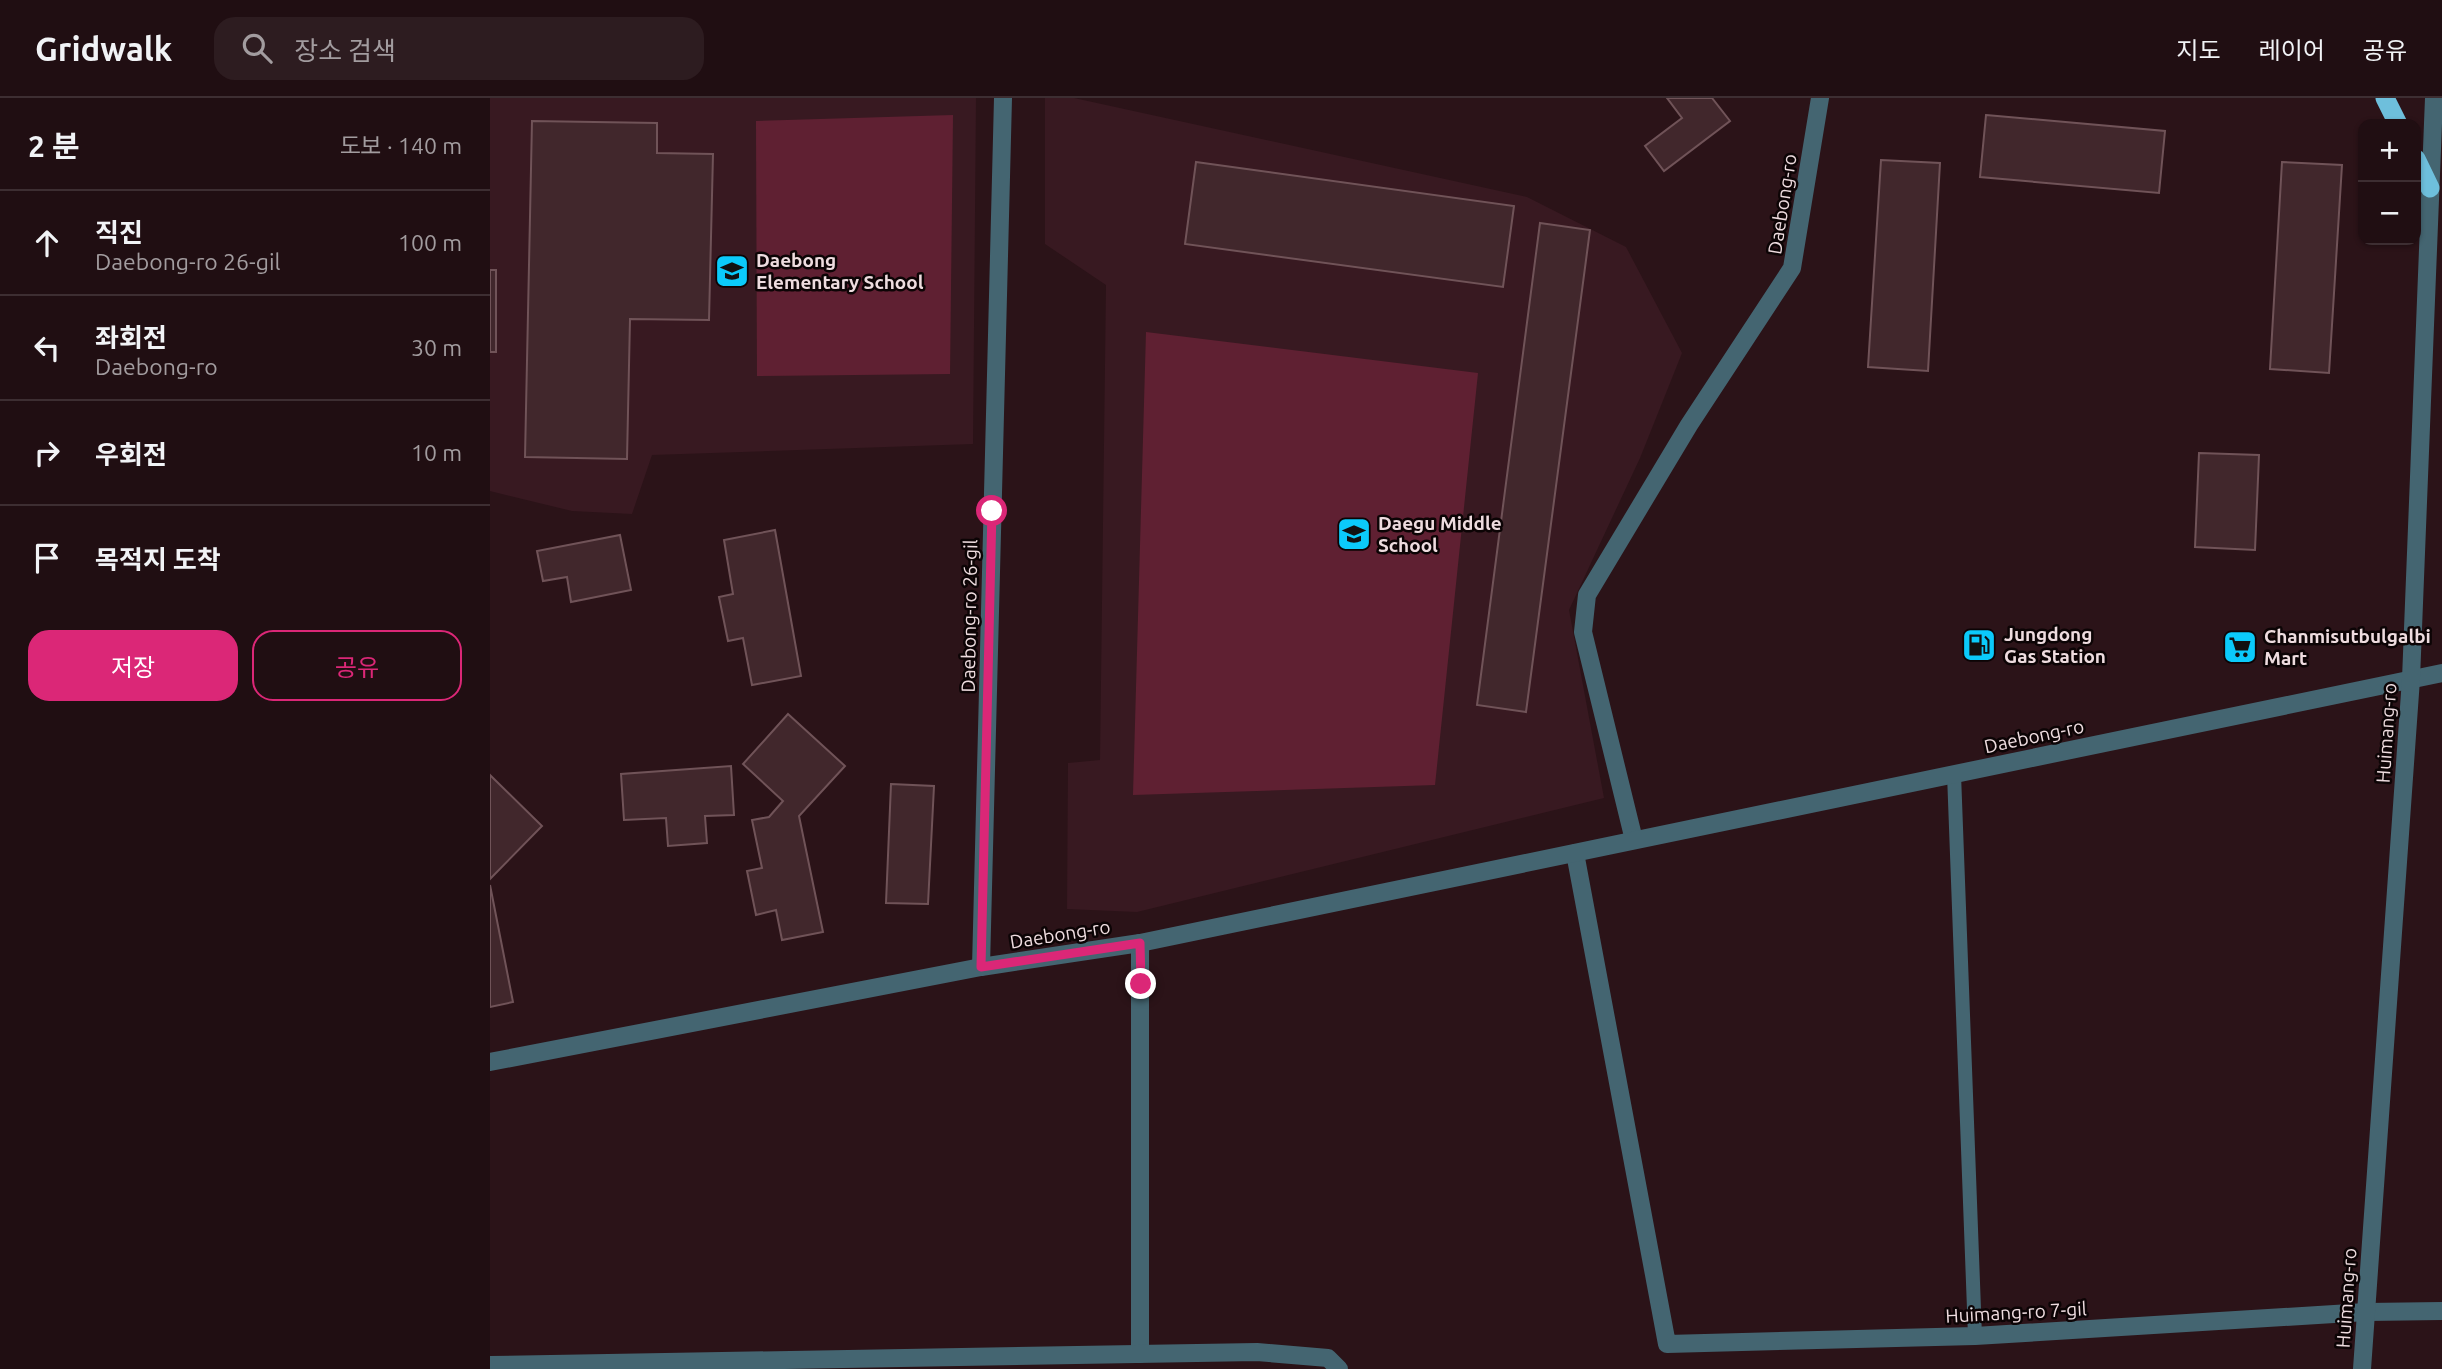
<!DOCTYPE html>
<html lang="ko">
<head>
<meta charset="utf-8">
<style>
	body { margin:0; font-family:Ubuntu,"Noto Sans KR",sans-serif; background:#2d1c20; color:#f1f3f6 }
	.controls { position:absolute; right:21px; top:21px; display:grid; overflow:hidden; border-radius:14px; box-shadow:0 2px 5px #0004 }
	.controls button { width:63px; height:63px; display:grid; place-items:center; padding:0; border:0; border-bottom:2px solid #3d2e32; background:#200e12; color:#f1f3f6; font:35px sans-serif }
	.stop { position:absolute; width:21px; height:21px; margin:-16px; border:5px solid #db2777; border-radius:50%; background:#fff }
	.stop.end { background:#db2777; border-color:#fff; box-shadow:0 2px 7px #0008 }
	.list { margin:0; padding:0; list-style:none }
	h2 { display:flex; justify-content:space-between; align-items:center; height:91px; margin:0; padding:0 28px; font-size:30px }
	h2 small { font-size:23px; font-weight:400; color:#a29c9f }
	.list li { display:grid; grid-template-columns:46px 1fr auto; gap:21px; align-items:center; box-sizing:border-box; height:105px; padding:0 28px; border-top:2px solid #3d2e32 }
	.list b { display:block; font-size:26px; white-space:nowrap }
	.list p { margin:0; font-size:23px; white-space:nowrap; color:#a29c9f }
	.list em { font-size:23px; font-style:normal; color:#a29c9f }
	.actions { display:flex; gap:14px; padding:21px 28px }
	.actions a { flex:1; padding:16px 0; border:2px solid #db2777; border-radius:21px; text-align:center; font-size:24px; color:#db2777 }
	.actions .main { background:#db2777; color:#fff }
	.icon { flex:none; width:38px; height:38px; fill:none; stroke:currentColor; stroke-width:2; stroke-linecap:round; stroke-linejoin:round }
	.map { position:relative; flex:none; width:1952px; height:1271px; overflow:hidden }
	header { display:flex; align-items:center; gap:42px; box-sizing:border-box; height:98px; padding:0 35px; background:#200e12; border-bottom:2px solid #3d2e32 }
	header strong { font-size:33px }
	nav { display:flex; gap:38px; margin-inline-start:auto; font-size:24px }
	.search { width:490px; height:63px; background:#2d1c20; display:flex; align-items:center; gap:18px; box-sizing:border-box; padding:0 24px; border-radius:21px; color:#a29c9f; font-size:26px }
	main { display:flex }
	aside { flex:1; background:#200e12 }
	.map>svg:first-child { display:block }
	.built { fill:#381921 }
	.green { fill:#5f2032 }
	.building { fill:#41272c; stroke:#705358; stroke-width:2 }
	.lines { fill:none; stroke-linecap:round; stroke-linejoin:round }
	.service { stroke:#446571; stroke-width:14 }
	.minor { stroke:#446571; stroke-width:18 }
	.tertiary { stroke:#446571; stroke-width:18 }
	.trunk { stroke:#6ebfdc; stroke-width:19 }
	.route { stroke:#db2777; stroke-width:9 }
	.labels { text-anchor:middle; stroke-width:5; stroke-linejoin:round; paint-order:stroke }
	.street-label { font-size:19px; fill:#eedcdf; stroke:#0c0405 }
	.poi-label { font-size:19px; font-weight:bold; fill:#eedcdf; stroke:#0c0405; text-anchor:start }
</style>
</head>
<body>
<header>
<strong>Gridwalk</strong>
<div class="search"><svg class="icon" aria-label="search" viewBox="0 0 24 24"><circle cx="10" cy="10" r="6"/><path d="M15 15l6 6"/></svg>장소 검색</div>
<nav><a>지도</a><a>레이어</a><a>공유</a></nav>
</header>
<main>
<aside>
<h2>2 분<small>도보 · 140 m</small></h2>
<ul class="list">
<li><svg class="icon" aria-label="ahead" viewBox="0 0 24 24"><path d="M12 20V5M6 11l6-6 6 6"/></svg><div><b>직진</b><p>Daebong-ro 26-gil</p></div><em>100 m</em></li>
<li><svg class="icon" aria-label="left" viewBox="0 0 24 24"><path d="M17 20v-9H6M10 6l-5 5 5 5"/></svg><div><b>좌회전</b><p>Daebong-ro</p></div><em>30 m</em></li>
<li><svg class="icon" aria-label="right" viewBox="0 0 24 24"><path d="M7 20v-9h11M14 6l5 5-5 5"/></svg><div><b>우회전</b></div><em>10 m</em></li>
<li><svg class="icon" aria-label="arrive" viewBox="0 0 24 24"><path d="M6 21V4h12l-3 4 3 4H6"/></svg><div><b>목적지 도착</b></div></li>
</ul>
<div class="actions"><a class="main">저장</a><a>공유</a></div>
</aside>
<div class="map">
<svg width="1952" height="1271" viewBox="0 0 1952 1271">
	<rect width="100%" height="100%" fill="#2b1318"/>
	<g class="built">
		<path d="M0,0H486L483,346L162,357L142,416L82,413L0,393Z"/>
		<path d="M555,0H584L1037,99L1136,149L1192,255L1150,360L1079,512L1114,700L647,814L577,811L578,665L610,662L616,187L555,146Z"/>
	</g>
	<g class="green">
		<path d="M463,17L460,276L267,278L266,23Z"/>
		<path d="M656,234L988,275L945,687L643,697Z"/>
	</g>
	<g class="building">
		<path d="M1177,0H1222L1240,23L1174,73L1155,48L1192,20Z"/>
		<path d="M1496,17L1675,33L1669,95L1490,79Z"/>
		<path d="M42,23L167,25V55L223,56L219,222L140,221L137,361L35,359Z"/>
		<path d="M1391,62L1450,65L1438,273L1378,269Z"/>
		<path d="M706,64L1024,108L1013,189L695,146Z"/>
		<path d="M1792,64L1852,67L1839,275L1780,271Z"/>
		<path d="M1050,125L1100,132L1036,614L987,607Z"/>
		<rect x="0" y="172" width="6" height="82"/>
		<path d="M1709,355L1769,357L1765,452L1705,449Z"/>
		<path d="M285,432L311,578L262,587L253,540L238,543L229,499L243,496L234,442Z"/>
		<path d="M130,437L141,492L81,504L77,479L53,483L47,453Z"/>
		<path d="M298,616L355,668L309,718L333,834L292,842L286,812L266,817L257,773L272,770L262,722L279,719L293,703L253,666Z"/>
		<path d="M241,668L244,717L215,718L217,745L178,748L176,720L134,722L131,676Z"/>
		<path d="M0,677L52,728L0,781Z"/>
		<path d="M401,686L444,688L438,806L396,805Z"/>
		<path d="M0,787L23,904L0,909Z"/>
	</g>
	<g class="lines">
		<path class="service" d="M1464,676L1485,1238"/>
		<g class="minor">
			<path d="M1144,742L1093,534L1097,497L1199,327L1302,170L1330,0"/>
			<path d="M1085,755L1177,1246L1485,1238L1876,1214L1952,1213"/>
			<path d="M650,845V1256"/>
			<path d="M491,869L513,0"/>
			<path d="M0,1267L767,1254L838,1260L849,1271"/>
		</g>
		<g class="tertiary">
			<path d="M0,964L491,869L650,845L1952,575"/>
			<path d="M1872,1271L1921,581L1944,0"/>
		</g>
		<g class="trunk">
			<path d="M1895,0L1908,26"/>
			<path d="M1926,61L1940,90"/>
		</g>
	</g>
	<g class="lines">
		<path class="route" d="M502,413L491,869L650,845L651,886"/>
	</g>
	<defs>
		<g id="school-square" transform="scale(1.75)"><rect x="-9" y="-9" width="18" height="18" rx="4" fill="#0bcafa" stroke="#0c0405"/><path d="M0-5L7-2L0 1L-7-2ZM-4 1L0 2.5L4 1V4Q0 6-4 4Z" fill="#111"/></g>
		<g id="fuel-square" transform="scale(1.75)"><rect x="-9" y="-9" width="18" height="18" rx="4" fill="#0bcafa" stroke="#0c0405"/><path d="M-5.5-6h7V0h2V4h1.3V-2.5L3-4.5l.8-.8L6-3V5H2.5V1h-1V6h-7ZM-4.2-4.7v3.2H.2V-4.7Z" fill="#111"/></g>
		<g id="supermarket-square" transform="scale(1.75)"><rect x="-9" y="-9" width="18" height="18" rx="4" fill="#0bcafa" stroke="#0c0405"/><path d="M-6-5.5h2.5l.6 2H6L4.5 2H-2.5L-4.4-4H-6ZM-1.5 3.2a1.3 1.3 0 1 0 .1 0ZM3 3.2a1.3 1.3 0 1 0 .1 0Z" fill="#111"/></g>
	</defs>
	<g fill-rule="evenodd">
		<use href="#school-square" x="242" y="173"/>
		<use href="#school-square" x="864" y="436"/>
		<use href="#fuel-square" x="1489" y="547"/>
		<use href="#supermarket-square" x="1750" y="549"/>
	</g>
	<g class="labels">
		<g class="street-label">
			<text transform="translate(1292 106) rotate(-81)" y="7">Daebong-ro</text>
			<text transform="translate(479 518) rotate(-89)" y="7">Daebong-ro 26-gil</text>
			<text transform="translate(1896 635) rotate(-86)" y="7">Huimang-ro</text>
			<text transform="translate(1544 638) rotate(-12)" y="7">Daebong-ro</text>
			<text transform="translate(570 836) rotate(-9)" y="7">Daebong-ro</text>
			<text transform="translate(1856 1200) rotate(-86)" y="7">Huimang-ro</text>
			<text transform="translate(1526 1214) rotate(-3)" y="7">Huimang-ro 7-gil</text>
		</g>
		<g class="poi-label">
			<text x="266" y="169">Daebong<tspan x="266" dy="22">Elementary School</tspan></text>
			<text x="888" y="432">Daegu Middle<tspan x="888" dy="22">School</tspan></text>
			<text x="1514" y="543">Jungdong<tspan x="1514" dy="22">Gas Station</tspan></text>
			<text x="1774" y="545">Chanmisutbulgalbi<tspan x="1774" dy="22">Mart</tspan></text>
		</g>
	</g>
</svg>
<div class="controls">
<button>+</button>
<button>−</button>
</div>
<div class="stop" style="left:502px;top:413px"></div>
<div class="stop end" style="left:651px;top:886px"></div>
</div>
</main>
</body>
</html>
